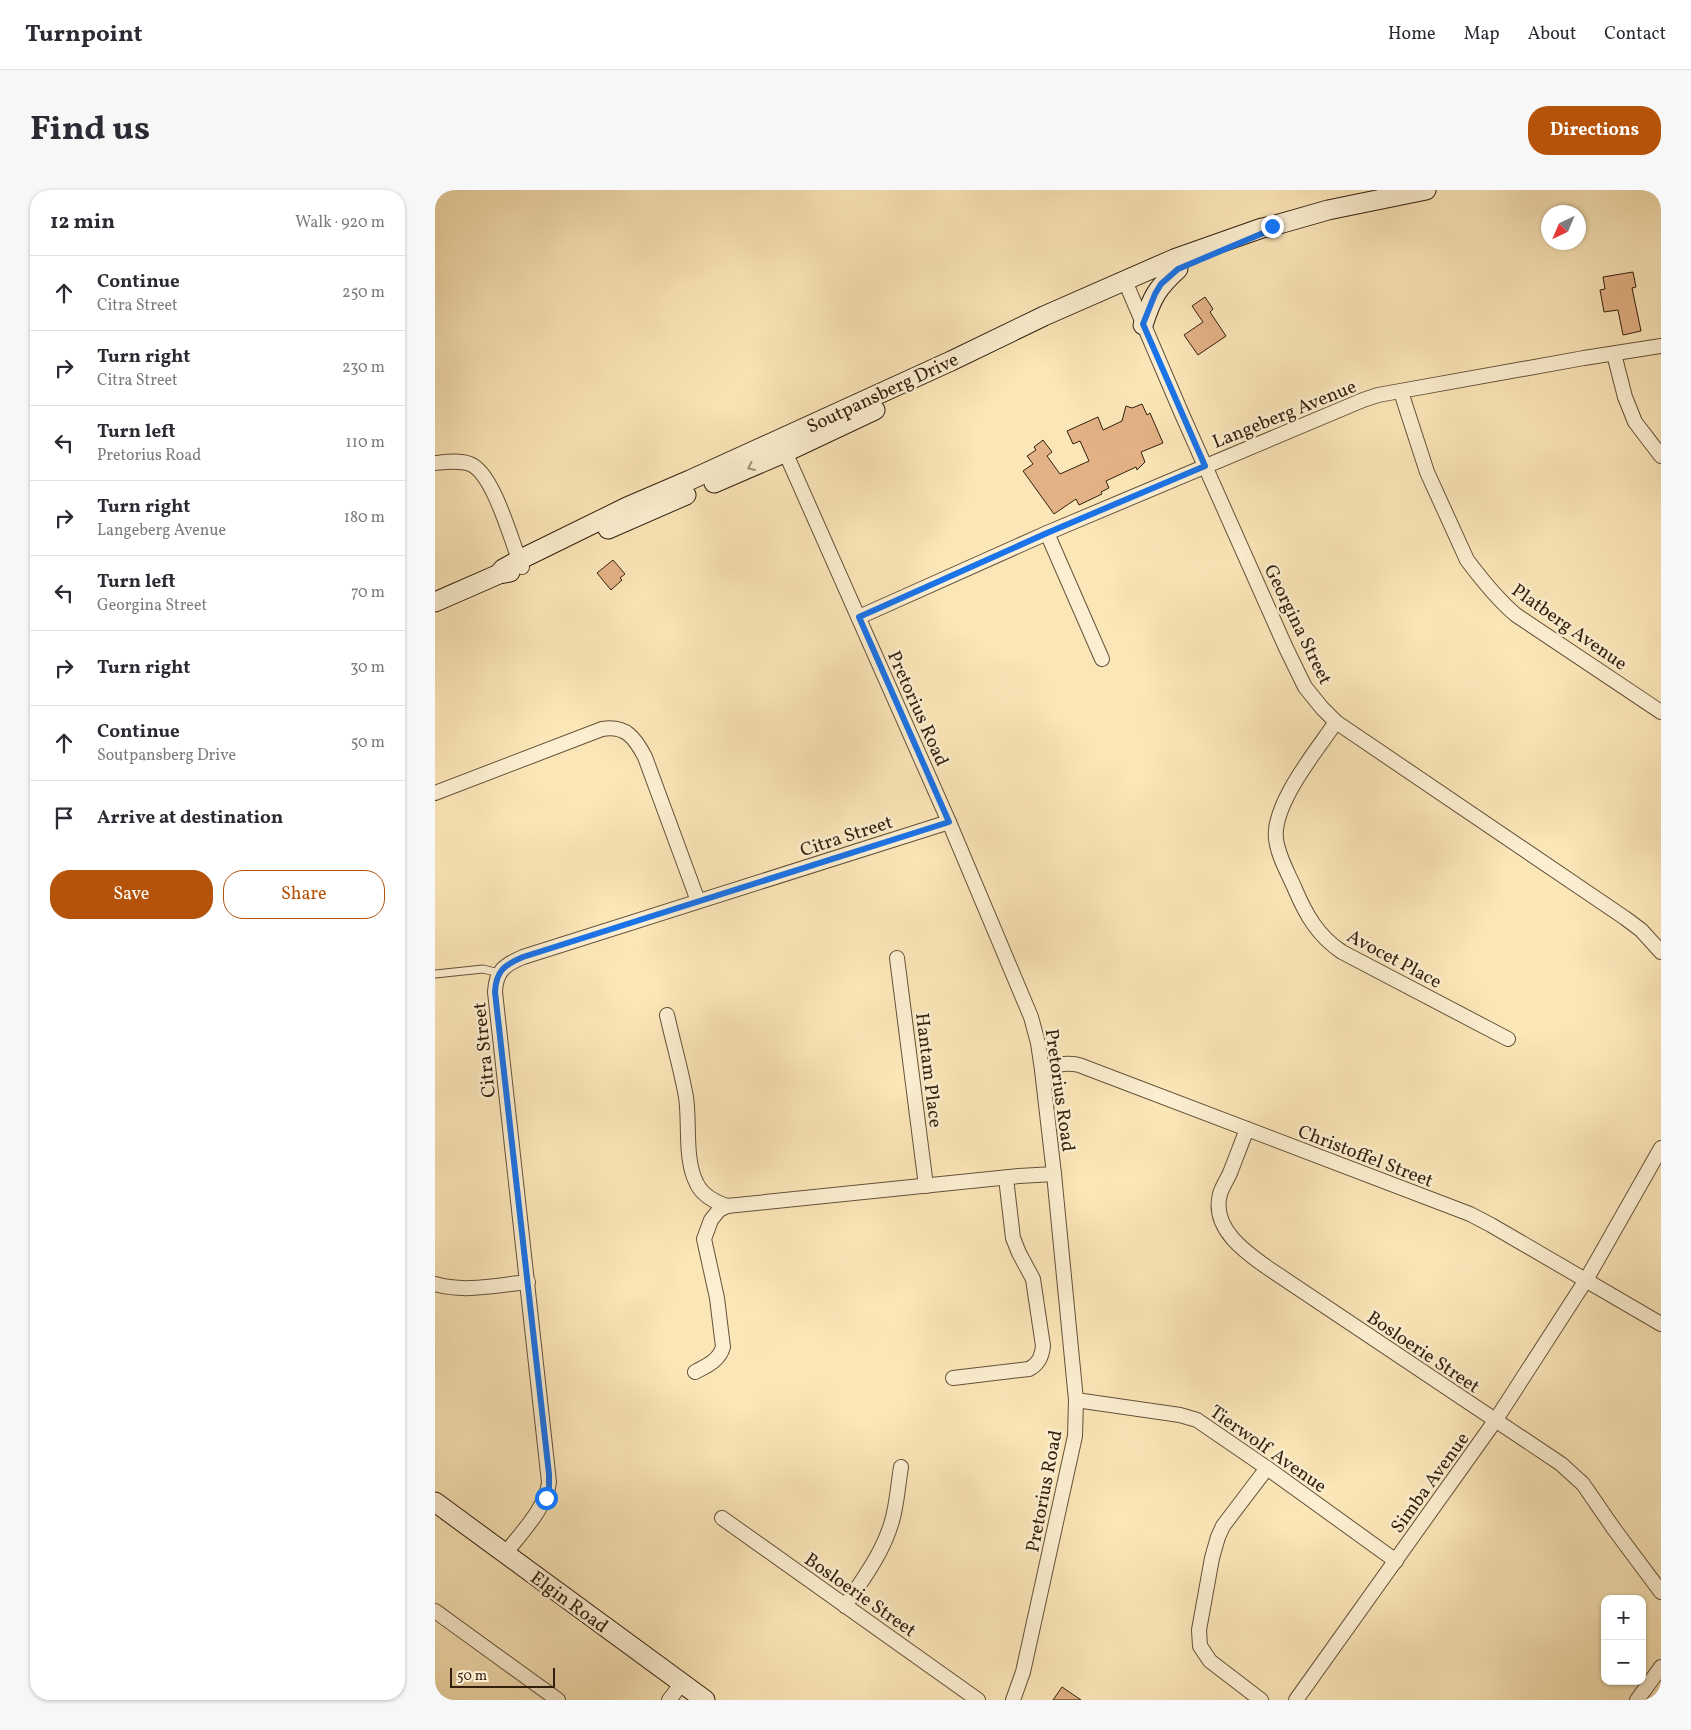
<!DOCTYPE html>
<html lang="en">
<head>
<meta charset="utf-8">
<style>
	body { margin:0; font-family:Vollkorn,serif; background:#f7f7f7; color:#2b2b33 }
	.controls { position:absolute; right:15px; bottom:15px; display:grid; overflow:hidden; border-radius:10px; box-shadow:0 1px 4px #0004 }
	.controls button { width:45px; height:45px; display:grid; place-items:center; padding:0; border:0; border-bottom:1px solid #e1e1e2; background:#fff; color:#2b2b33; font:25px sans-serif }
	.compass { position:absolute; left:1106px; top:15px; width:45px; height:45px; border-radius:50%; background:#fff; box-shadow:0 1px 4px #0004; rotate:224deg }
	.scale { position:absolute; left:15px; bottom:12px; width:105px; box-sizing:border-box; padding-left:5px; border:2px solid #331f0e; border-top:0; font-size:14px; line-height:18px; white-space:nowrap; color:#331f0e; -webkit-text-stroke:4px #fcefd1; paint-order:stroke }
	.stop { position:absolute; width:15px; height:15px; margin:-11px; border:4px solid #1a73e8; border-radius:50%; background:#fff }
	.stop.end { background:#1a73e8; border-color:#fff; box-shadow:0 1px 5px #0008 }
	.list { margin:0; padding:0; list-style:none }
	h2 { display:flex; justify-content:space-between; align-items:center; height:65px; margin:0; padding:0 20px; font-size:21px }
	h2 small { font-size:16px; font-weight:400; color:#7c7c81 }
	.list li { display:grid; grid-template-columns:32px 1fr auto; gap:15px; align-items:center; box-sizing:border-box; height:75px; padding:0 20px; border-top:1px solid #e1e1e2 }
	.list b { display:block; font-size:19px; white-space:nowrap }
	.list p { margin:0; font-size:16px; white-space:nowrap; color:#7c7c81 }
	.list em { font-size:16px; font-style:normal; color:#7c7c81 }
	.actions { display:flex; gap:10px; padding:15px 20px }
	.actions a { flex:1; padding:11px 0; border:1px solid #b45309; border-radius:20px; text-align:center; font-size:18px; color:#b45309 }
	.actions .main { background:#b45309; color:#fff }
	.icon { flex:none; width:28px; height:28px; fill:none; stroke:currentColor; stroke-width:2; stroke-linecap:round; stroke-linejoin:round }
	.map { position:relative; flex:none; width:1226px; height:1510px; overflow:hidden; border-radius:20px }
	header { display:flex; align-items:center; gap:30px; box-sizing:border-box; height:70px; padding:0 25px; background:#fff; border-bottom:1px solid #e1e1e2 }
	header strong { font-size:24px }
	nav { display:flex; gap:28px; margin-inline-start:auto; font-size:18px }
	.intro { display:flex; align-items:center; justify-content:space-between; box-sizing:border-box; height:120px; padding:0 30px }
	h1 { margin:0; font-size:35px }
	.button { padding:12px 22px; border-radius:20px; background:#b45309; color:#fff; font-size:18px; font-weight:700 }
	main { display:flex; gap:30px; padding:0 30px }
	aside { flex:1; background:#fff; border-radius:20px; box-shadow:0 1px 4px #0004 }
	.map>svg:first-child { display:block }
	.building { fill:#e2b185; stroke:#331f0e }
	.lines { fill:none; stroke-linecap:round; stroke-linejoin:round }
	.lane-casing { stroke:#655138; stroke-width:9 }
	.street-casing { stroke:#655138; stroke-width:16 }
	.secondary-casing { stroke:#331f0e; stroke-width:21 }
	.lane { stroke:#fcefd1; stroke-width:7 }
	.street { stroke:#fcefd1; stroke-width:14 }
	.secondary { stroke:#fcefd1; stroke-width:19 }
	.oneway { stroke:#a29179 }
	.route { stroke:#1a73e8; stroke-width:6 }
	.labels { text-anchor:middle; stroke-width:5; stroke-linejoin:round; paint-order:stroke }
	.street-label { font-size:19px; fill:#331f0e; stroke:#fcefd1 }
</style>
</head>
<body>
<header>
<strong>Turnpoint</strong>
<nav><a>Home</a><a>Map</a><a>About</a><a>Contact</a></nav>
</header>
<div class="intro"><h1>Find us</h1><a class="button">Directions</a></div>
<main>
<aside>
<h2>12 min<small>Walk · 920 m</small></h2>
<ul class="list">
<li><svg class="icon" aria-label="ahead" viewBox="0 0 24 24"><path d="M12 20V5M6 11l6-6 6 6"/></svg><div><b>Continue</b><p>Citra Street</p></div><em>250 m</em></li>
<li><svg class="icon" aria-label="right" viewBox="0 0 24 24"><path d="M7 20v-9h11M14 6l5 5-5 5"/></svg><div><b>Turn right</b><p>Citra Street</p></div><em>230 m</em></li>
<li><svg class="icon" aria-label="left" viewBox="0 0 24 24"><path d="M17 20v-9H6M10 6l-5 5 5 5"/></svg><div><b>Turn left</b><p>Pretorius Road</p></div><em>110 m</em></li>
<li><svg class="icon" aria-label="right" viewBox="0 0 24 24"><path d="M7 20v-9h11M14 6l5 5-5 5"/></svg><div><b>Turn right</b><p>Langeberg Avenue</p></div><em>180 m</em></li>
<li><svg class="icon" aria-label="left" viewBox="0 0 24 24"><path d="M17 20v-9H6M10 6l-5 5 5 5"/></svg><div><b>Turn left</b><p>Georgina Street</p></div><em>70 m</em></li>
<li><svg class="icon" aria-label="right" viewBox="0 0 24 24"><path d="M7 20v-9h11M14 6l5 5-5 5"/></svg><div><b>Turn right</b></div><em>30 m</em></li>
<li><svg class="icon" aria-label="ahead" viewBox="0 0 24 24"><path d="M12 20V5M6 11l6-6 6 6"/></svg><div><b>Continue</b><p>Soutpansberg Drive</p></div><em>50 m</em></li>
<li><svg class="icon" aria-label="arrive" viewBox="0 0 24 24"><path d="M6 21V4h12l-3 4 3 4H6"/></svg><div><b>Arrive at destination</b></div></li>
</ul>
<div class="actions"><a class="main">Save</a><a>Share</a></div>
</aside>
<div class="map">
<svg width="1226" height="1510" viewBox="0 0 1226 1510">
	<rect width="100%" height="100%" fill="#fbe6b8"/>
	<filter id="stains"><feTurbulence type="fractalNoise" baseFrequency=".004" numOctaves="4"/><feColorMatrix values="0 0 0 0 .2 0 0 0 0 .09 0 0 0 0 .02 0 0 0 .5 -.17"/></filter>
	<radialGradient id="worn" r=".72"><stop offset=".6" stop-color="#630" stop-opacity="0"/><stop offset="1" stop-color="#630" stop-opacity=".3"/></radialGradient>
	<g class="building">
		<path d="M1198,82L1201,97L1197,98L1206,141L1188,145L1183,120L1169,122L1165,100L1170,99L1168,87Z"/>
		<path d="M770,107L778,119L775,122L791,146L763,165L749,145L768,132L757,116Z"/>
		<path d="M707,214L712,225L715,223L728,253L706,262L710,272L702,280L701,277L671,291L674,298L666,302L667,304L644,315L641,309L619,324L588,281L598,274L592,266L601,260L599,257L608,250L617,262L612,266L625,284L654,271L645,251L638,254L632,241L663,227L668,240L687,231L691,216L697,218Z"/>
		<path d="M178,370L190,384L185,388L187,390L176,400L162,383Z"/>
		<path d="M627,1497L646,1510H618Z"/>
	</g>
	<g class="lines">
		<g class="lane-casing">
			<path id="lane" d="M0,784L48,779L64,783"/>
		</g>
		<g class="street-casing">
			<g id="street">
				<path d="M690,91L746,222L851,458L870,497L887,518L901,532L1190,728L1206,740L1226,762"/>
				<path d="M1179,164L1190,207L1200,232L1226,266"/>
				<path d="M966,202L992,282L1032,370C1047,390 1062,409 1081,425L1226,522"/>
				<path d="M347,255L514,632L596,827L603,853L607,880L619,984L641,1210L640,1246L588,1482L578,1510"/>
				<path d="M0,273C11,272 24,270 35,274C59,283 77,354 87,377"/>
				<path d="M612,343L667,469"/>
				<path d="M424,427L612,343L928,210L943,205L1149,168L1226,156"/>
				<path d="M901,532C882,560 837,614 841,649C843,666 853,683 860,699C871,725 883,746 907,762L1073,849"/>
				<path d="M0,603L167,539C191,535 200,548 210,567L263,711"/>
				<path d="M462,768L491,996"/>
				<path d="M232,825C238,852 246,879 251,907C255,933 249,970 262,994C268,1006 280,1012 292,1016L584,986L619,984"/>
				<path d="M607,880C620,875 630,872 644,875L1035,1024L1056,1035L1226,1134"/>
				<path d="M812,939C806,954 801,968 795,983C792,990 787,997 785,1004C776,1038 810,1062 833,1078L1126,1274L1148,1294L1179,1339L1226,1402"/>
				<path d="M0,1094C29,1103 63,1095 93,1092"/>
				<path d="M260,1182C271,1176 284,1171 288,1157L282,1108L269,1049L276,1030L284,1020L292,1016"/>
				<path d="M518,1188L594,1179C604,1174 607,1166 608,1156L598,1089L584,1063L578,1048L571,988"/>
				<path d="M641,1210L745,1225L762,1230L832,1278L961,1371"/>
				<path d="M287,1328L543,1510"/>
				<path d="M70,1364C85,1344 112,1317 114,1292L60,802C61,781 69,775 88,767L514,632"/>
				<path d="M410,1416C428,1389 448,1363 457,1331C462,1314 463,1295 466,1277"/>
				<path d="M0,1421L123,1510"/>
				<path d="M234,1510L247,1493"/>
				<path d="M826,1510L775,1471L765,1456L764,1440L777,1368L783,1347L788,1336L832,1278"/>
				<path d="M861,1510L1060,1231L1151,1090L1226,958"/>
				<path d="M1202,1510L1226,1477"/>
			</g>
		</g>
		<g class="secondary-casing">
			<g id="secondary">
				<path d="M708,135C717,107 722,98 743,79"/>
				<path d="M279,293L351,262L440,220"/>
				<path d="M173,339L251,305"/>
				<path d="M64,384L68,379L84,370L192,317L255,290L516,171L609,126L739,69L827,38L837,36L893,20L991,0"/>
				<path d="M0,412L64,384L75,382"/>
				<path d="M0,1312L270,1510"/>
			</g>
		</g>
		<use href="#lane" class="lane"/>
		<use href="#street" class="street"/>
		<use href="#secondary" class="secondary"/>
	</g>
	<defs><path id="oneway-chevron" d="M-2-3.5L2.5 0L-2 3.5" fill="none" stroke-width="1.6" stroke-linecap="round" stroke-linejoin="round" transform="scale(1.25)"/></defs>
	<use class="oneway" href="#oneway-chevron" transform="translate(316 277) rotate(156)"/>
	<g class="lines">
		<path class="route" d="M111,1308L114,1300V1284L60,802C61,781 69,775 88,767L514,632L424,427L612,343L770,276L708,134L720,104L726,94L743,79L833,41L837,36"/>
	</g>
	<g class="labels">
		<g class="street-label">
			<text transform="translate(447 202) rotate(-25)" y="7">Soutpansberg Drive</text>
			<text transform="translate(849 223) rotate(-22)" y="7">Langeberg Avenue</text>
			<text transform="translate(864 434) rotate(64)" y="7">Georgina Street</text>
			<text transform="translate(1135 436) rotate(35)" y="7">Platberg Avenue</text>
			<text transform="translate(484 518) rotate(66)" y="7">Pretorius Road</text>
			<text transform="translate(411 645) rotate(-18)" y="7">Citra Street</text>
			<text transform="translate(960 768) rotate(28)" y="7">Avocet Place</text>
			<text transform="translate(48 860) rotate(-96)" y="7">Citra Street</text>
			<text transform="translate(495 880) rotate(83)" y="7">Hantam Place</text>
			<text transform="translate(626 900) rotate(82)" y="7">Pretorius Road</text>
			<text transform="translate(931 965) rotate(21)" y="7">Christoffel Street</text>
			<text transform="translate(989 1161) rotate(34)" y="7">Bosloerie Street</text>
			<text transform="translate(834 1258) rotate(35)" y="7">Tierwolf Avenue</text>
			<text transform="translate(994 1292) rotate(-54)" y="7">Simba Avenue</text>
			<text transform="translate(608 1301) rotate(-79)" y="7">Pretorius Road</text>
			<text transform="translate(426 1404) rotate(35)" y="7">Bosloerie Street</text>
			<text transform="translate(135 1411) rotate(36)" y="7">Elgin Road</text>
		</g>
	</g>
	<rect width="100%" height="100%" filter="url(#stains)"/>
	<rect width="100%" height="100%" fill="url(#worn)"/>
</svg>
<div class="controls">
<button>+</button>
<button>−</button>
</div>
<svg class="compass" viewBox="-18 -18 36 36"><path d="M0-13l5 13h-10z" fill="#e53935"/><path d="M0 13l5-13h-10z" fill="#7c7c81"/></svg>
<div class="scale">50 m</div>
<div class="stop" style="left:111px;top:1308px"></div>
<div class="stop end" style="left:837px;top:36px"></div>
</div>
</main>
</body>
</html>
